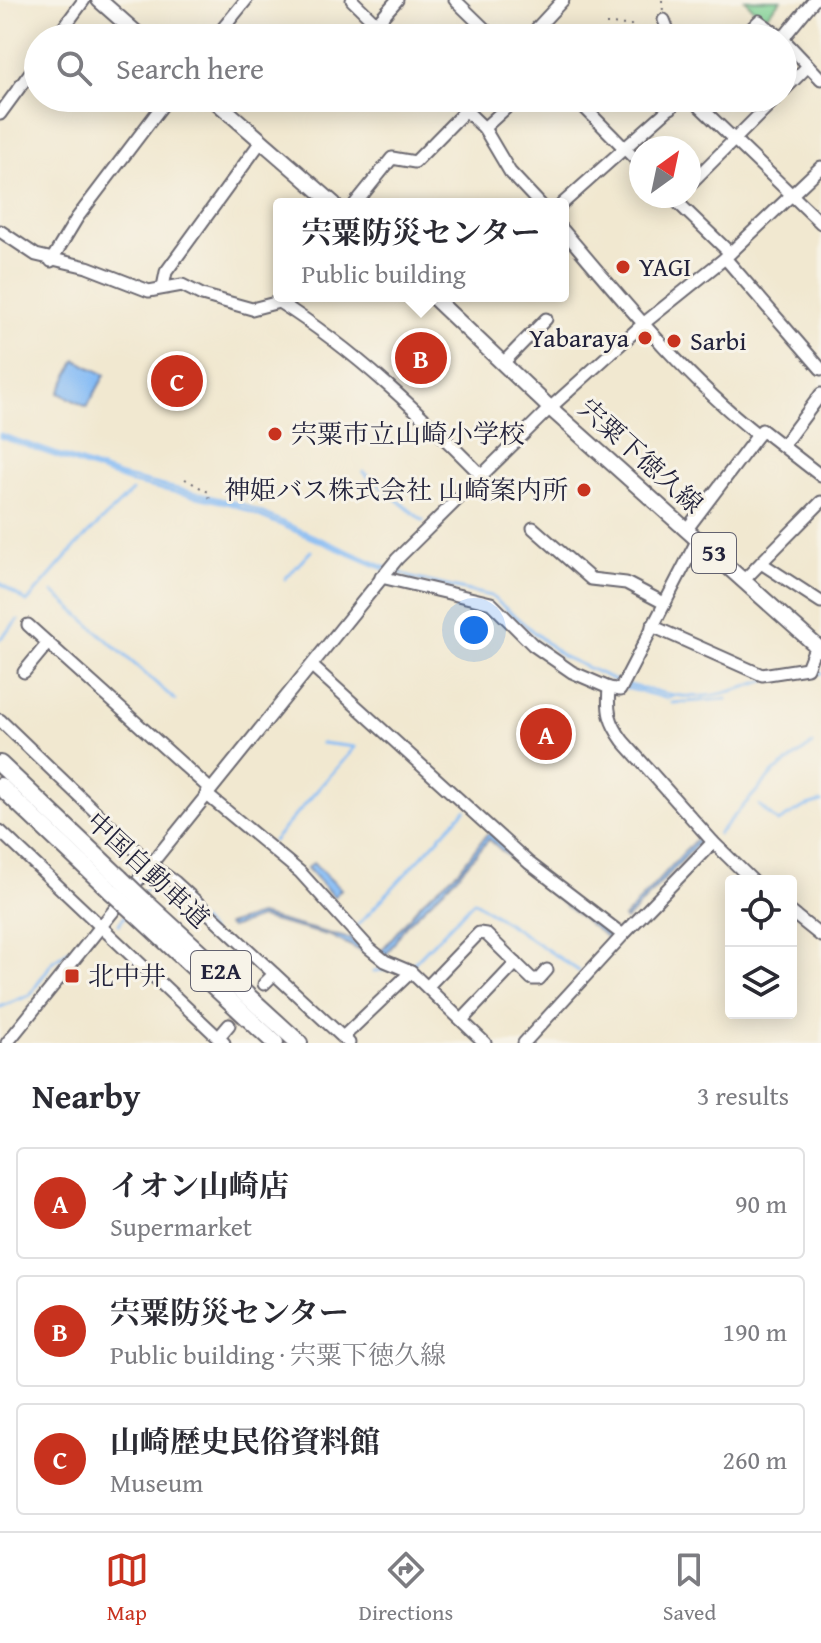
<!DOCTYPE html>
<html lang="en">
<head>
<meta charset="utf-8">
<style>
	body { margin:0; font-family:"Gentium Book Plus","Noto Serif JP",serif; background:#f7f7f7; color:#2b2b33 }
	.controls { position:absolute; right:24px; bottom:24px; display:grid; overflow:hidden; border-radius:8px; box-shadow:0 4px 20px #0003 }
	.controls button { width:72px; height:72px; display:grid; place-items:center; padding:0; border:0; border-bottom:2px solid #e1e1e2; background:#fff; color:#2b2b33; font:40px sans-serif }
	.compass { position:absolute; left:629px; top:136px; width:72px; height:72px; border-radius:50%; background:#fff; box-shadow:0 4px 20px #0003; rotate:33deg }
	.you { position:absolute; left:474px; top:630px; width:28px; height:28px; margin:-20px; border:6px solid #fff; border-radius:50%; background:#1a73e8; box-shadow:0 0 0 12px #1a73e833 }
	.badge { display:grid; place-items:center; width:52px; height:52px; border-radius:50%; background:#c8321e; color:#fff; font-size:26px; font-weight:700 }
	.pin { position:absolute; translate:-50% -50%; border:4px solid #fff; box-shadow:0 2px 8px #0006 }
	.popup { position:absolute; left:273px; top:198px; width:296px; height:104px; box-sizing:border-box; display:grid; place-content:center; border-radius:8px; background:#fff; filter:drop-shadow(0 2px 6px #0005); font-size:26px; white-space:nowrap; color:#7c7c81 }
	.popup b { font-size:30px; color:#2b2b33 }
	.popup::after { content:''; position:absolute; left:50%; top:100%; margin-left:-16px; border:16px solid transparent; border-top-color:#fff }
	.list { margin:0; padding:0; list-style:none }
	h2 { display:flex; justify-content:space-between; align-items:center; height:104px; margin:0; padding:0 32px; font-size:34px }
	h2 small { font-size:26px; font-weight:400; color:#7c7c81 }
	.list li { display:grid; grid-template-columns:52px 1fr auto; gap:24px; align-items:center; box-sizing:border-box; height:112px; margin:0 16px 16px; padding:0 16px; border:2px solid #e1e1e2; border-radius:8px }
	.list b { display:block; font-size:30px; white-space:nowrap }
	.list p { margin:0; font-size:26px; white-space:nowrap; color:#7c7c81 }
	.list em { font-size:26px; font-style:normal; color:#7c7c81 }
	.icon { flex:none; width:44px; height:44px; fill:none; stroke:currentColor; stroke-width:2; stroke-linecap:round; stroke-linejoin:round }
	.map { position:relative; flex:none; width:821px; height:1043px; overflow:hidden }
	.search { position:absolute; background:#fff; box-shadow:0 4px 20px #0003; left:24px; right:24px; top:24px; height:88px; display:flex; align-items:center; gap:20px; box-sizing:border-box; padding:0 28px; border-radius:44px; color:#7c7c81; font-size:30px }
	.sheet { height:488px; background:#fff }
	nav { display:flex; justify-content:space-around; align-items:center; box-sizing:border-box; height:112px; border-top:2px solid #e1e1e2; background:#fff; font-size:22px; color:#7c7c81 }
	nav a { display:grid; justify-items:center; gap:4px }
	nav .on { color:#c8321e }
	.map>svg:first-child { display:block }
	.cemetery { fill:url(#cemetery-stones); stroke:#507a68; stroke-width:2 }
	.water { fill:#86bcf5; stroke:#546f98; stroke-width:2 }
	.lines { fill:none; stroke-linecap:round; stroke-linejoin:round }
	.stream { stroke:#86bcf5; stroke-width:3 }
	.minor-tunnel { stroke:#c8c0b2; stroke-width:11; stroke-dasharray:11 5.5; stroke-linecap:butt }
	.minor-casing { stroke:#6a676f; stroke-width:15 }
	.major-casing { stroke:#6a676f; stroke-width:18 }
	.highway-casing { stroke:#6a676f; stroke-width:20 }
	.path { stroke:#6a676f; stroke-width:2; stroke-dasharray:2 6; stroke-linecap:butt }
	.minor { stroke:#fff; stroke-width:11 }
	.major { stroke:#fff; stroke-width:14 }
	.highway { stroke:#fff; stroke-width:16 }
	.highway-bridge-casing { stroke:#6a676f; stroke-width:20; stroke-linecap:butt }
	.highway-bridge { stroke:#fff; stroke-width:16 }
	.poi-dot { fill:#c8321e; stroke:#f7f3e8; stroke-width:3 }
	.labels { text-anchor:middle; stroke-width:6; stroke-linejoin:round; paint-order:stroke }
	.shield { fill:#f7f3e8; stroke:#62616f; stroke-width:2 }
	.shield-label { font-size:24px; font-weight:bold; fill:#22223b }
	.poi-label { font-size:26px; fill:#22223b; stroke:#f7f3e8; text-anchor:start }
	.street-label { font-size:26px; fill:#22223b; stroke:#f7f3e8 }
</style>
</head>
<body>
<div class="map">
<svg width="821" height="1043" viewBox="0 0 821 1043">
	<defs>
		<pattern id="cemetery-stones" width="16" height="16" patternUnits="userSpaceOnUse" patternTransform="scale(2)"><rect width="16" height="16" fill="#7ed294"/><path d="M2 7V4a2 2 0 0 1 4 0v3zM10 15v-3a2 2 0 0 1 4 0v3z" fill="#6db480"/></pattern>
	</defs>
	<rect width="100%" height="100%" fill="#f7f3e8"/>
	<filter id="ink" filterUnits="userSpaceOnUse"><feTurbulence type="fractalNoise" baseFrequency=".0125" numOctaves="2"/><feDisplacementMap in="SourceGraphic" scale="16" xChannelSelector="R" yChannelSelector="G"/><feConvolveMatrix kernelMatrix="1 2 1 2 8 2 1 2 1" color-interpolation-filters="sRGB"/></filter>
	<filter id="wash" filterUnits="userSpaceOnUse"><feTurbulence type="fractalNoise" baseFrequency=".006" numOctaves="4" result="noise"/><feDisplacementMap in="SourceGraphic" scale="32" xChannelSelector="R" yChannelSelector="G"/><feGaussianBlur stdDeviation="1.8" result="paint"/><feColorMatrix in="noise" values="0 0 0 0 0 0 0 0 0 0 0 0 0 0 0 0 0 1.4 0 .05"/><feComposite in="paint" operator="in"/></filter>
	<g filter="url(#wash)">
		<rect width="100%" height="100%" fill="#f1e8d0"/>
		<path class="cemetery" d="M745,0H781L763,19Z"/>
		<g class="water">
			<path d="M76,360L105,375L87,407L59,393Z"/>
			<path d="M487,834H491L537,879L609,934V939L544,889L489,839L457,876L406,925L386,955L381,951L423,901L459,870Z"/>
			<path d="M699,836L701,840L626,920L624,918Z"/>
			<path d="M313,863L341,889L334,897L307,868Z"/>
			<path d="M259,915L350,939L351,934L352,941L366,950L365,953L331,936L260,918L230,928L227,925Z"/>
		</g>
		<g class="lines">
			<g class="stream">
				<path d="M0,434L121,476L242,504L387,568"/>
				<path d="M0,437L133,483L234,505L384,569"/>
				<path d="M363,472L423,521"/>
				<path d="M394,570L412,578L491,596L562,656L619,682"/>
				<path d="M285,579L311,551"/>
				<path d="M0,583L27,602L76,546L132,491"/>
				<path d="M53,592L175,700"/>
				<path d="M0,639L18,620"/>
				<path d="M801,674L821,673"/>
				<path d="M626,684C694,702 704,701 770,679"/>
				<path d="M626,688L667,698L672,696"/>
				<path d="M672,703L727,699"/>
				<path d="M759,805L778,822L804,807L821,802"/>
				<path d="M718,834L773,773L813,744"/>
				<path d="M273,841L355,747L321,743"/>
				<path d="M144,890L155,885L168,888L211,932"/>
				<path d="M119,924L127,913"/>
				<path d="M357,926L465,810"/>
				<path d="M411,966L474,901L579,971"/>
				<path d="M374,971L392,969"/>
				<path d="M0,1007L30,995L53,961L71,949"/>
			</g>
		</g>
	</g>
	<g filter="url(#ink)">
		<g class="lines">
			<path class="minor-tunnel" d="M229,1025L264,984"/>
			<g class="minor-casing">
				<g id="minor">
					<path d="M352,0L391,38"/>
					<path d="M455,0L494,38"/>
					<path d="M664,20L671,38"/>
					<path d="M376,24L397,0"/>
					<path d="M545,37L537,28L563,0"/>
					<path d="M56,38L84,0"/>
					<path d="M215,38L246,0"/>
					<path d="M742,38L759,21L782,38"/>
					<path d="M783,38L814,0"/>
					<path d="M783,39L821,79"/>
					<path d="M783,91L807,67"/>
					<path d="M453,98L484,128L510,172L540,204"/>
					<path d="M575,98L641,165"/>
					<path d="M662,98L671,108"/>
					<path d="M691,98L821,223"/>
					<path d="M0,114L38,62"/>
					<path d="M484,128L517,98"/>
					<path d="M689,185L776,98"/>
					<path d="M671,196L730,253"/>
					<path d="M355,204L392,158L415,162L466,110"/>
					<path d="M562,204L681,98"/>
					<path d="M563,230C624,302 684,376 758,435L762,430L821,476"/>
					<path d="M0,231L36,255L87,267L149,291L182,285L202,295L252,309L279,302L284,296"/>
					<path d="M725,258L821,369"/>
					<path d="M51,261L77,218L168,98"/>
					<path d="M163,287L166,272L262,140"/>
					<path d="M279,302C356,351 419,412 482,476"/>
					<path d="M503,363L546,319"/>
					<path d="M783,445L821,394"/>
					<path d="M533,528L591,579L626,583L664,603"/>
					<path d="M687,529L758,435"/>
					<path d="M761,563L821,602"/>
					<path d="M381,577L491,603L533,645L572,672L609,688C607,711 609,722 623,741L713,842L753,881"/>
					<path d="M744,580L821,502"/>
					<path d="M28,625L210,789"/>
					<path d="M652,626L762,675L807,668L816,645"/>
					<path d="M312,666L529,863L623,935L713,842"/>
					<path d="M24,672L48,643"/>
					<path d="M609,688L620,690L698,539"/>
					<path d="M0,720L150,864L175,882L349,1043"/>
					<path d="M206,794L300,872L369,948L385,961L411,972L485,1043"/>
					<path d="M0,831L224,1043"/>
					<path d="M791,912L821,936"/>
					<path d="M264,984L274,974"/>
					<path d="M427,987L479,933L486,934L532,979H539L547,970"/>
					<path d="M462,1020L516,963"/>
					<path d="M343,1037L411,972"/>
					<path d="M218,1038L229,1025"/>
					<path d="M7,1043L397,559L550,408L643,324L725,258L821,167"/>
					<path d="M524,1043L623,935"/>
				</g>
			</g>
			<g class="major-casing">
				<g id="major">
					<path d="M99,0L142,38"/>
					<path d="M212,98L334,204"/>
					<path d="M432,296L550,408L821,650"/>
				</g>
			</g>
			<g class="highway-casing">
				<g id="highway">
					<path d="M0,764L120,878"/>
					<path d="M0,786L111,891"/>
					<path d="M143,900L299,1043"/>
					<path d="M134,912L275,1043"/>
				</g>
			</g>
			<g class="path">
				<path d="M662,0L663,11"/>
				<path d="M606,24L631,25L637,38"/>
				<path d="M185,479L210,493L209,501"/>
			</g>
			<use href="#minor" class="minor"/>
			<use href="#major" class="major"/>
			<use href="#highway" class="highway"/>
			<g class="highway-bridge-casing">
				<g id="highway-bridge">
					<path d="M120,878L143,900"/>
					<path d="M111,891L134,912"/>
				</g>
			</g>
			<use href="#highway-bridge" class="highway-bridge"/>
		</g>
	</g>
	<g class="poi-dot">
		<circle cx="623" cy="267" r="8"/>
		<circle cx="645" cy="338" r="8"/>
		<circle cx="674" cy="341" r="8"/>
		<circle cx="275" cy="434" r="8"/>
		<circle cx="584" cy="490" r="8"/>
		<rect x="64" y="968" width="16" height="16" rx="4"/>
	</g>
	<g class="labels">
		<g class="shield">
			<rect x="692" y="533" width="44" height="40" rx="6"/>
			<rect x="191" y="951" width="60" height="40" rx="6"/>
		</g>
		<g class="shield-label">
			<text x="714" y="561">53</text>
			<text x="221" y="979">E2A</text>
		</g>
		<g class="poi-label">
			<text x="639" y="276">YAGI</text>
			<text x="629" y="347" text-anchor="end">Yabaraya</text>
			<text x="690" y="350">Sarbi</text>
			<text x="291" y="443">宍粟市立山崎小学校</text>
			<text x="568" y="499" text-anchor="end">神姫バス株式会社 山崎案内所</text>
			<text x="88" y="985">北中井</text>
		</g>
		<g class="street-label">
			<text transform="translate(641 456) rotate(42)" y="9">宍粟下徳久線</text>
			<text transform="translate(148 870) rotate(43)" y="9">中国自動車道</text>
		</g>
	</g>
</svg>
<div class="controls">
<button><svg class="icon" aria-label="locate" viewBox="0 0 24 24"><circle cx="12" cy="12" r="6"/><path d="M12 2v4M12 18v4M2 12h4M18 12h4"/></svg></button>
<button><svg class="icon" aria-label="layers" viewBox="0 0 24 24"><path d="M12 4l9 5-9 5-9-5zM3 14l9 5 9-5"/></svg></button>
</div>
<svg class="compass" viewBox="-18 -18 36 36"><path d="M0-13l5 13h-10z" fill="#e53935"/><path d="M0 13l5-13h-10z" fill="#7c7c81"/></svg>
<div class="you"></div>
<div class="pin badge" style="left:546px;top:734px">A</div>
<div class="pin badge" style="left:421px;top:358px">B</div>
<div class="popup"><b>宍粟防災センター</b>Public building</div>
<div class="pin badge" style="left:177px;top:381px">C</div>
<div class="search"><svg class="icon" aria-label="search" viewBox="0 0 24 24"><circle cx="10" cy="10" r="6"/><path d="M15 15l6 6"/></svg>Search here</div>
</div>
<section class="sheet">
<h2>Nearby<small>3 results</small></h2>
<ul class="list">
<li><span class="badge">A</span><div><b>イオン山崎店</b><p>Supermarket</p></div><em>90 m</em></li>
<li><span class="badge">B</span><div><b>宍粟防災センター</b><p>Public building · 宍粟下徳久線</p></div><em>190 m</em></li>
<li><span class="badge">C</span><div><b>山崎歴史民俗資料館</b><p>Museum</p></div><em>260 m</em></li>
</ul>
</section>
<nav>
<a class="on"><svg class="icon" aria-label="map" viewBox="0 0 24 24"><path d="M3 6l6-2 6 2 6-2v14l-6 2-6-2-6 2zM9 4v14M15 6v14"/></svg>Map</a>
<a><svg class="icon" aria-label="directions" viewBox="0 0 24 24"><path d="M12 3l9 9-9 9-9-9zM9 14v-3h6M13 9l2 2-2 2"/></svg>Directions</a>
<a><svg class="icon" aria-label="saved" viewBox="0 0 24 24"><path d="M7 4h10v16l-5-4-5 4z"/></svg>Saved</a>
</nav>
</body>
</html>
